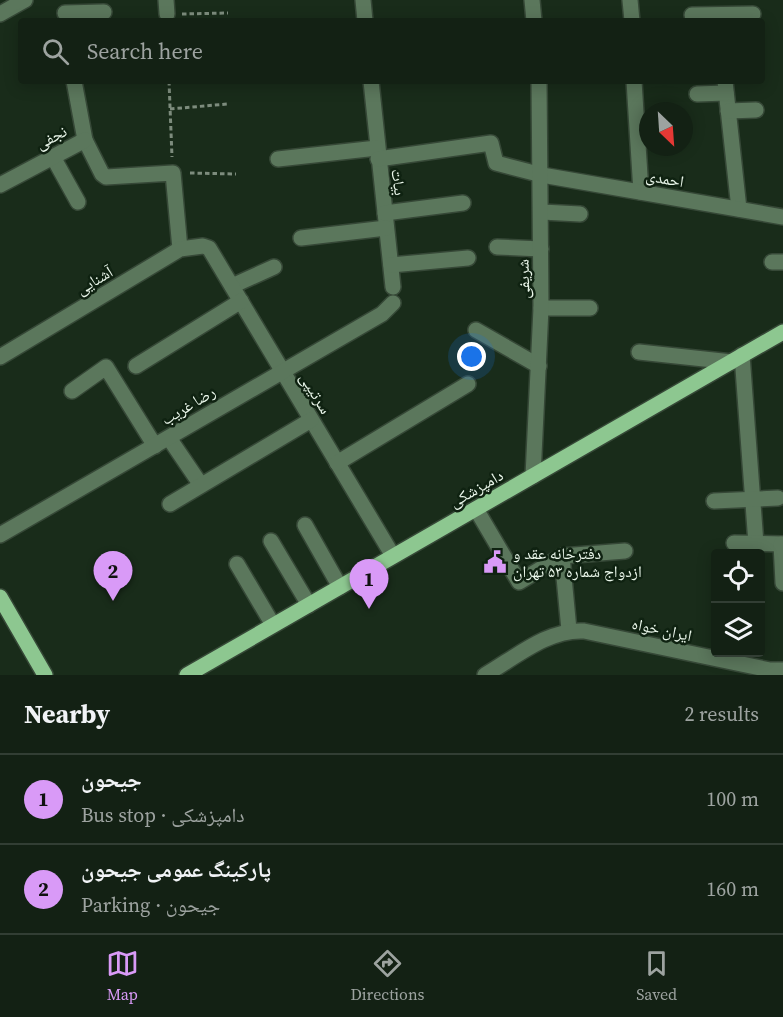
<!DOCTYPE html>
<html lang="en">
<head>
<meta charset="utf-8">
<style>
	body { margin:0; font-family:"Source Serif 4","Noto Naskh Arabic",serif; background:#202e22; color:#f1f3f6 }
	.controls { position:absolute; right:18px; bottom:18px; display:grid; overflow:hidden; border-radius:6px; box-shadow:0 3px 15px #0003 }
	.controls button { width:54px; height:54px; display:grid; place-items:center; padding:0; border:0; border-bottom:2px solid #323e34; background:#132114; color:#f1f3f6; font:30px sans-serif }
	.compass { position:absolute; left:639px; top:102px; width:54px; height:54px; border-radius:50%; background:#132114; box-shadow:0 3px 15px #0003; rotate:155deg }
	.you { position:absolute; left:472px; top:357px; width:21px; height:21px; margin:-15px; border:4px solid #fff; border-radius:50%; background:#1a73e8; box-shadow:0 0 0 9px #1a73e833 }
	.badge { display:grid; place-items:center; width:39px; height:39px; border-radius:50%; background:#d99af7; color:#111; font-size:20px; font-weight:700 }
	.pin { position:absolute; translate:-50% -50px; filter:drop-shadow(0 2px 3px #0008) }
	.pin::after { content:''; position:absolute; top:32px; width:21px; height:18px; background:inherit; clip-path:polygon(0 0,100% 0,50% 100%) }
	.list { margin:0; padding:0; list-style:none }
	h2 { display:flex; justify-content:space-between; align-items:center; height:78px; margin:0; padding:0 24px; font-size:26px }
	h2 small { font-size:20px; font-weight:400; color:#9da3a0 }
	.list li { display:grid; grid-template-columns:39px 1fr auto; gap:18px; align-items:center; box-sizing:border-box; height:90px; padding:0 24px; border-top:2px solid #323e34 }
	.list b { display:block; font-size:22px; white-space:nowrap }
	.list p { margin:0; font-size:20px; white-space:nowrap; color:#9da3a0 }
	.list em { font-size:20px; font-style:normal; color:#9da3a0 }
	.icon { flex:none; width:33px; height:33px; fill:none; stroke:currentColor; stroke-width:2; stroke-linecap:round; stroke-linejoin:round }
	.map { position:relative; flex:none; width:783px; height:675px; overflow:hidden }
	.search { position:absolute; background:#132114; box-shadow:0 3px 15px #0003; left:18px; right:18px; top:18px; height:66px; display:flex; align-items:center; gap:15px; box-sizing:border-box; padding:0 21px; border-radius:6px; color:#9da3a0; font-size:22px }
	.sheet { height:258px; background:#132114 }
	nav { display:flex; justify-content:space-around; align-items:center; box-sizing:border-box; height:84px; border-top:2px solid #323e34; background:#132114; font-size:16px; color:#9da3a0 }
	nav a { display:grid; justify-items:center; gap:3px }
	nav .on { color:#d99af7 }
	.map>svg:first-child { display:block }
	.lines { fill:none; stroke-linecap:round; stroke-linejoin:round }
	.minor-casing { stroke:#364837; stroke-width:18 }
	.major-casing { stroke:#364837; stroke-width:18 }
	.path { stroke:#7d8c7d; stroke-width:3; stroke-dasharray:4.5 3; stroke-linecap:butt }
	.minor { stroke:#5b775c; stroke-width:15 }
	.major { stroke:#8dc790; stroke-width:15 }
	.labels { text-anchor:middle; stroke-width:5; stroke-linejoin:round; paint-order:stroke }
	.street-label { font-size:16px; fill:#ebf7eb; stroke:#0f2211 }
	.poi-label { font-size:16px; fill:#ebf7eb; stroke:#0f2211; text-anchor:start }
</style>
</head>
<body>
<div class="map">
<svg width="783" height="675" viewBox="0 0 783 675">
	<rect width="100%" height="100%" fill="#192c1a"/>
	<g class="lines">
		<g class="minor-casing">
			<g id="minor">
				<path d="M166,0L167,14"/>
				<path d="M363,0L365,21"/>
				<path d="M532,0L534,21"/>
				<path d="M630,0L632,21"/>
				<path d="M65,13L104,12"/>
				<path d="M0,14L25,0"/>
				<path d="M692,15L753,14"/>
				<path d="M74,81L85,140L102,174L106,177L173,173L180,249"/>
				<path d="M371,81L393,287"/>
				<path d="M634,81L641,192"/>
				<path d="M725,81L739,209"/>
				<path d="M697,94L726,93"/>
				<path d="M728,111L756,110"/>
				<path d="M53,157L78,202"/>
				<path d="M278,159L377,148"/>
				<path d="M378,159L491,143L496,163L542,175L783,217"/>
				<path d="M0,185L85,140"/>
				<path d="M542,212L580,214"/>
				<path d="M385,213L463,203"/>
				<path d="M301,238L386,228"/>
				<path d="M497,247L541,249"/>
				<path d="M772,262H783"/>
				<path d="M391,265L468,258"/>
				<path d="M232,286L274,267"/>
				<path d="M541,308H590"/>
				<path d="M476,330L539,366"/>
				<path d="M639,352L732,362"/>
				<path d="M742,355L756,544"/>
				<path d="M0,357L180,249L203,246L209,248L393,556"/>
				<path d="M136,366L241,301"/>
				<path d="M72,391L106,367L155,446"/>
				<path d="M169,438L201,485"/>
				<path d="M337,463L468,384"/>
				<path d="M533,476L541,308L539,81"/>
				<path d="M714,501L778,498"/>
				<path d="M170,504L311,420"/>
				<path d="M476,509L519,582L562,556L569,630"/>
				<path d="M305,525L340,587"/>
				<path d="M0,535L382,314L393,303"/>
				<path d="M271,541L309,605"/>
				<path d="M734,543L783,544"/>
				<path d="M781,544L783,583"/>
				<path d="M562,556L625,551"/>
				<path d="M237,564L273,625"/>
				<path d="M485,675C516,657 548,629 584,631L770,670H783"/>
			</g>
		</g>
		<g class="major-casing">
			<g id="major">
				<path d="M0,597L45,675"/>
				<path d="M187,675L783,332"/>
			</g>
		</g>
		<g class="path">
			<path d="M182,14L228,13"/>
			<path d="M169,81L172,157"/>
			<path d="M170,109L227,104"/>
			<path d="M190,173L236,174"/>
		</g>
		<use href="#minor" class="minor"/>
		<use href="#major" class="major"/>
	</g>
	<defs>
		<g id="civic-bare" transform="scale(1.8)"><path d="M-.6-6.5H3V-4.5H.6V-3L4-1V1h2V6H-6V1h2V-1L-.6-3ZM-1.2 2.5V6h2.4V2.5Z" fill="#d99af7" stroke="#0f2211" stroke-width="2.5" paint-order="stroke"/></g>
	</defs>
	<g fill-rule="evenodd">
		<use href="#civic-bare" x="495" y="562"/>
	</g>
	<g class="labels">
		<g class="street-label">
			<text transform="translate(51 137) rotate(-28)" y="6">نجفی</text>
			<text transform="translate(665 178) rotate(10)" y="6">احمدی</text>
			<text transform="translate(399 182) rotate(82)" y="6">بیات</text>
			<text transform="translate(523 279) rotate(-91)" y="6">شریفی</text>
			<text transform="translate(94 280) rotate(-31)" y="6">آشنایی</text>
			<text transform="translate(316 393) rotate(59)" y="6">سرتیپی</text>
			<text transform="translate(188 405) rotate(-31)" y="6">رضا غریب</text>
			<text transform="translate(476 488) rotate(-30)" y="6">دامپزشکی</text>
			<text transform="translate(662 629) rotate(12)" y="6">ایران خواه</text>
		</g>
		<g class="poi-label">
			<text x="513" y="559">دفترخانه عقد و<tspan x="513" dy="18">ازدواج شماره ۵۳ تهران</tspan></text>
		</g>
	</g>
</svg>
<div class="controls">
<button><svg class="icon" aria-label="locate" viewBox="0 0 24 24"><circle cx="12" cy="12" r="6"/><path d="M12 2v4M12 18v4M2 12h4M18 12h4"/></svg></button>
<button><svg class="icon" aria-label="layers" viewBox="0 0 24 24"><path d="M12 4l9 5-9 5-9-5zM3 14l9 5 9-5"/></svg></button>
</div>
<svg class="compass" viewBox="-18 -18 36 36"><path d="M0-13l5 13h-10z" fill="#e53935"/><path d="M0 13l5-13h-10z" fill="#9da3a0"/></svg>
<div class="you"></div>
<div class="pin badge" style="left:369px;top:609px">1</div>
<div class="pin badge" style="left:113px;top:601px">2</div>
<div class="search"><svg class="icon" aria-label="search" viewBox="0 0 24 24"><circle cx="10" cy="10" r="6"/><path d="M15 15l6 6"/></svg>Search here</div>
</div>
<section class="sheet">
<h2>Nearby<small>2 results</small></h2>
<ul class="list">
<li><span class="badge">1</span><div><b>جیحون</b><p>Bus stop · دامپزشکی</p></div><em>100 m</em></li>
<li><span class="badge">2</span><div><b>پارکینگ عمومی جیحون</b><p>Parking · جیحون</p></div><em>160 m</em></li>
</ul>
</section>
<nav>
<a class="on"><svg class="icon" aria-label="map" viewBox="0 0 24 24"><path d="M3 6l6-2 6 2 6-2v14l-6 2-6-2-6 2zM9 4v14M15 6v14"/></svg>Map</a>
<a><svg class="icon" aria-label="directions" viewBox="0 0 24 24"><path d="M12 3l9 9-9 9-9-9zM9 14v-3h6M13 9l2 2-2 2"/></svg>Directions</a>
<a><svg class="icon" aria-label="saved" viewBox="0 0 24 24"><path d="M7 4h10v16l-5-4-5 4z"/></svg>Saved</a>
</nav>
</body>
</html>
